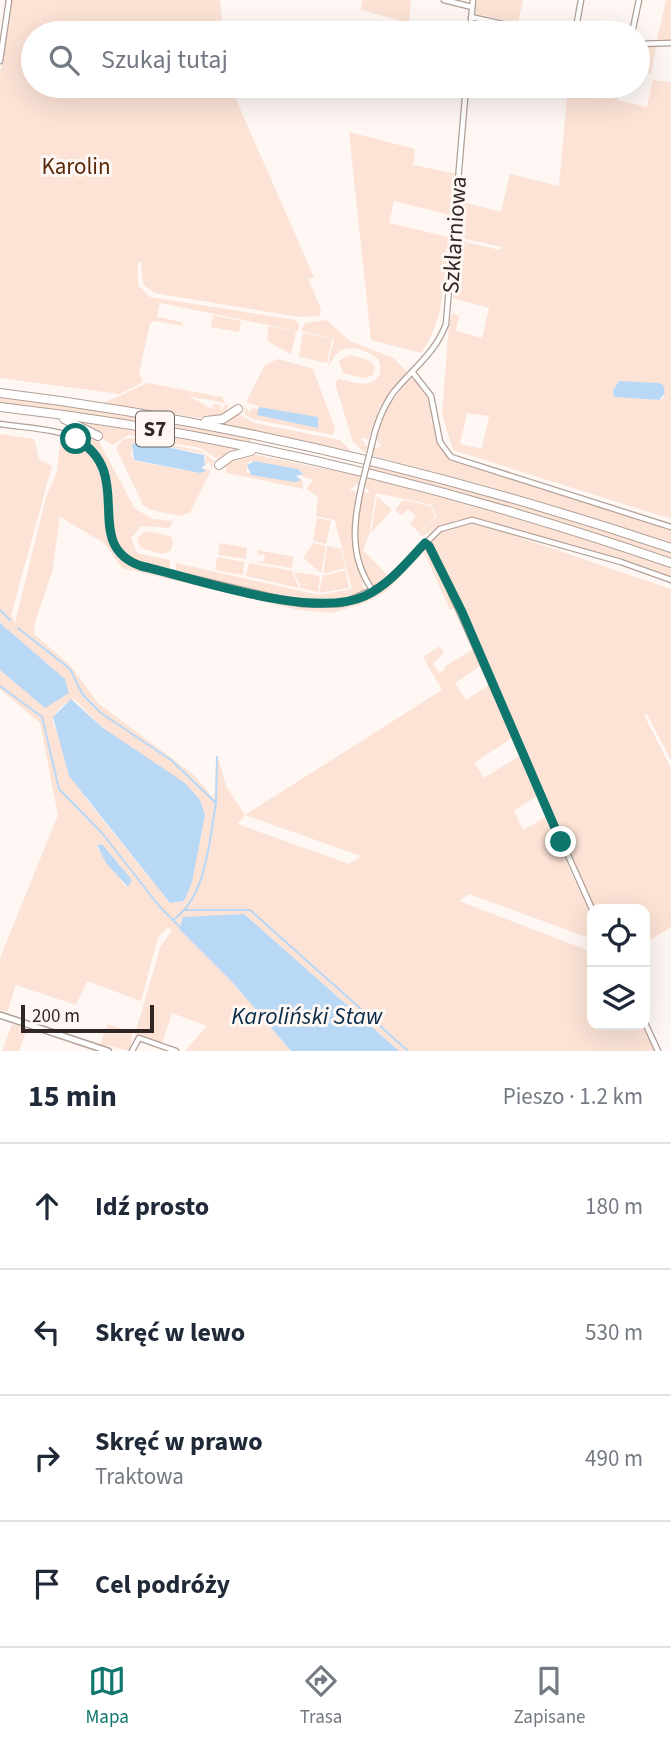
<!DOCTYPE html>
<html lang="pl">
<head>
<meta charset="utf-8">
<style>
	body { margin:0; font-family:"Source Sans 3",sans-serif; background:#f2f2f3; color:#1f2937 }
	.controls { position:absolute; right:21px; bottom:21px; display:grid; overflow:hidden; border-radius:14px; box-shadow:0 7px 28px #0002 }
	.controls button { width:63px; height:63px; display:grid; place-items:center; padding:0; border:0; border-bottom:2px solid #e0e1e3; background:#fff; color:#1f2937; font:35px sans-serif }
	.scale { position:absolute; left:21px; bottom:18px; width:133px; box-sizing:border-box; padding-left:7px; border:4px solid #2e2723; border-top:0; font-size:19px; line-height:24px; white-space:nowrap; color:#2e2723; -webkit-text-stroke:5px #fef7f3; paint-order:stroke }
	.stop { position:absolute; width:21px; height:21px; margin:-16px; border:5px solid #0f766e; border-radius:50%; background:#fff }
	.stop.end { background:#0f766e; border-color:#fff; box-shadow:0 2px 7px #0008 }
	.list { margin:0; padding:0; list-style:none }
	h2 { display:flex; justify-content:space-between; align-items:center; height:91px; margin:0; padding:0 28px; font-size:30px }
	h2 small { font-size:23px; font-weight:400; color:#747a83 }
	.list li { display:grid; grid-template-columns:46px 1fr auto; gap:21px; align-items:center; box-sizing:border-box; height:126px; padding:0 28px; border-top:2px solid #e0e1e3 }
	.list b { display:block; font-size:26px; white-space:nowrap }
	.list p { margin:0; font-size:23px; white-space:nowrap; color:#747a83 }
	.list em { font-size:23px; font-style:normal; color:#747a83 }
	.icon { flex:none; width:38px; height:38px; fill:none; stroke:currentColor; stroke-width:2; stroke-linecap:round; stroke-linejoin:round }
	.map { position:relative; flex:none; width:671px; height:1051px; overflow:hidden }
	.search { position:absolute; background:#fff; box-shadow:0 7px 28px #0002; left:21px; right:21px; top:21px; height:77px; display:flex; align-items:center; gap:18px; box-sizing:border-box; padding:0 24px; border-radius:38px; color:#747a83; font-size:26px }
	.sheet { height:595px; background:#fff }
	nav { display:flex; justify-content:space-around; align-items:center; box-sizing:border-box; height:98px; border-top:2px solid #e0e1e3; background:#fff; font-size:19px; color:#747a83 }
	nav a { display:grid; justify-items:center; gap:4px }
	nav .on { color:#0f766e }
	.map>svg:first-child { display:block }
	.green { fill:#fce3d6; fill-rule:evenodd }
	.water { fill:#b9d8f5 }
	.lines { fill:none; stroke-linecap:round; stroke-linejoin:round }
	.stream { stroke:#b9d8f5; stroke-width:2 }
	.minor-casing { stroke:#b19f96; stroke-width:7 }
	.tertiary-casing { stroke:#b19f96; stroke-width:8 }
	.motorway-casing { stroke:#b19f96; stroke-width:10 }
	.minor { stroke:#fff; stroke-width:4.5 }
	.tertiary { stroke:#fff; stroke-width:5 }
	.motorway { stroke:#fff; stroke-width:8 }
	.minor-bridge-casing { stroke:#b19f96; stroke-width:7; stroke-linecap:butt }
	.minor-bridge { stroke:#fff; stroke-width:4.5 }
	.route { stroke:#0f766e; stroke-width:9 }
	.labels { text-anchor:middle; stroke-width:6; stroke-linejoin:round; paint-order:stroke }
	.shield { fill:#fef7f3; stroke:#6c6561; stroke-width:2 }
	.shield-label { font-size:21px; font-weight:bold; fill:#2e2723 }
	.park-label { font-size:23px; fill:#5a290b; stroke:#fef7f3 }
	.street-label { font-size:23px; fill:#2e2723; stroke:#fef7f3 }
	.water-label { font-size:24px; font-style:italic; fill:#082b48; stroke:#fef7f3 }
</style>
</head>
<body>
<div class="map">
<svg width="671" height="1051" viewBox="0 0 671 1051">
	<rect width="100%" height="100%" fill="#fef7f3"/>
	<g class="green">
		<path d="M11,0H220L223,33H33V86H230L314,277L308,279L321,309L320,316L300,317L154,293L143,284L141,262H138V285L150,297L295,320L299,324L298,331L160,303L157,317L182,322L183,326L155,321L150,323L139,373L143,382L120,394L0,378V74Z"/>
		<path d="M362,0H411L409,23L361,10Z"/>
		<path d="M475,0H523L518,23L476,14Z"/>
		<path d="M666,0H671V40L657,39Z"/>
		<path d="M638,46L656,47L651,74L638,71Z"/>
		<path d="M653,80L671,82V519L453,450L442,414L449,324L453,313L459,316L456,331L482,338L489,308L453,298L457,240L500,250L501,247L457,237L459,201L501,212L510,174L559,186L568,86H620L617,100L647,107ZM619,381L663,385L664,397L659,400L614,397L613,390ZM467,413L489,416L482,449L460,444Z"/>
		<path d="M349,132L415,149L413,165L457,174L454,216L394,201L389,223L452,238L449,267L445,266C443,298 440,326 421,353L371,340Z"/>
		<path d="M213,315L241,321L239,332L211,327Z"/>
		<path d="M326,320L350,341L394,358L407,372L380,406L368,439L361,438L367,447L365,453L353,442L335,383L339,379C355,382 370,390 380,374V363C374,352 350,343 339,352C334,355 333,361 328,365L334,339L301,331L305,323Z"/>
		<path d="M269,326L296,331L291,354L267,341Z"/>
		<path d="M303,333L332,339L327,363L299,357Z"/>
		<path d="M350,355L371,361L375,367L373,375L364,378L343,373L339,361Z"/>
		<path d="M278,359L313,369L335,429L333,435L253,419L245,415L244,406L250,412L252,408L259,409L257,413L261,407L246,402L265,365Z"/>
		<path d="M410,379H415L426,391L433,418L430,422L434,424L438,444L451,460L671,530V545L490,487L371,455L373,449L381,446L375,437L385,410Z"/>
		<path d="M147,383L222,397L225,403L188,396L212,409L213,404L220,405L221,411L225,405H229L224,416L206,419L104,403Z"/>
		<path d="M0,396L121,413L252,437L251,444L0,403Z"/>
		<path d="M238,414L255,423L340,440L351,451L217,423Z"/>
		<path d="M76,421L241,449L219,460L200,448L129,435L112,445Z"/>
		<path d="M77,426L97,438L135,509L153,519L173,521L169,528L141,526L131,538L137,553L170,560V569C161,569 152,566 143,564C81,545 141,469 73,435Z"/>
		<path d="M0,434L34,439L39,460L52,466L11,615L15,623L46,497L57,472L60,443L69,445L72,439C134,471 78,543 138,567C196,581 314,623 367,597C390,585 406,566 423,548H429L456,607L450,610L424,552L387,591L365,603L332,613L299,610L122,568L104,543L60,517L52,572L35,622L34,634L70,665L98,703L195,776L214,799L217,754L226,786L245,815L442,690L423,657L440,646L444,652L433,664L439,673L445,670L444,667L474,649L482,665L455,683L466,700L491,684L512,738L474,763L484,778L520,756L537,796L514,811L523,830L546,817L592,918V939L469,894L459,901L592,952V1025H643L655,1051H399L244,914L181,919L179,929L234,984L291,1051H185L207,1026L172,1013L162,1044L135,1034L160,948L172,930L168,927L158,938L141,1001L87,981L76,1005L16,985L7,1012L0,1010V958L58,815L40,723L0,689V670L45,707L69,692L65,679L0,623ZM74,699L103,728L184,901L170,903L86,799L53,723C53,711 64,704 74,699ZM245,815L361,856L349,864L237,824ZM102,844L132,880L126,887L97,848Z"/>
		<path d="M135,438L201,451L214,461L212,468L208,461L205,466L206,457L201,453L139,441L132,445L131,456L136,461L200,473L205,469L211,470L190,513L180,516L151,510L143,505L116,448L124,439Z"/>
		<path d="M252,454L360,476L358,484L349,490L356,491L351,542L365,592L331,603L301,602L176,571V563L319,595L352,589L335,520L316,516L318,497L307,489L313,480L302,476L300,470L250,461L247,465V473L295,482L301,478L304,489L227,473L225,466L228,460Z"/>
		<path d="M369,463L524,504L671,552V559L368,470Z"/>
		<path d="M366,477L574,534L671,566V578L482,519L456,520L422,536L419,535L436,517L432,505L376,493L369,535L363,550L386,574L384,582L374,587C350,564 357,525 361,496L364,492L370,493L364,485Z"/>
		<path d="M377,496L392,510L371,533Z"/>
		<path d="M403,500L431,506L435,517L420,533L410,524L416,516L408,509L401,515L395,510Z"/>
		<path d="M317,518L331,521L326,544L313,541Z"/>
		<path d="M474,522L671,589V760L647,714L644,715L671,768V927L645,943V909H595L460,599L432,544V539L448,528Z"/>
		<path d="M146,531L170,536L173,542L171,550L163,554L141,548L137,538Z"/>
		<path d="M220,543L247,548L246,559L218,555Z"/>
		<path d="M313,543L326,546L321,573L303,558Z"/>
		<path d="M327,546L341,549L346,568L323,574Z"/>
		<path d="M258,550L294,557L292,568L255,562L264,561L265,555L258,554Z"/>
		<path d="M217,557L244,562L243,575L215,570Z"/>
		<path d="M249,563L292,571L299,588L246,576Z"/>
		<path d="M346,570L349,588L319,593L323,576Z"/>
		<path d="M294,572L320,576L318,592L301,588Z"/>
		<path d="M12,1024L27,1029L19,1051H2Z"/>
		<path d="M108,1024L132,1033L131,1051L100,1044Z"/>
	</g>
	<g class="water">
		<path d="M619,381L658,383L663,385L665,393L659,400L614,397L613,390Z"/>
		<path d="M259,407L318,417V428L257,415Z"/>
		<path d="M139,441L204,455L205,466L201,467L206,471L200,473L134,460L132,445Z"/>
		<path d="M254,461L298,469L303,474L296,476L301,480L295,482L251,475L247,465Z"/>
		<path d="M0,623L65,679L69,693L45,708L0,670Z"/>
		<path d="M71,699L103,728L185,783L200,800L205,815L192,882L184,901L170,903L69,776L53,717Z"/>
		<path d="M102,844L132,880L128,887L106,863L97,845Z"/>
		<path d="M244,914L390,1043L399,1051H291L234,984L179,929L183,917Z"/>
	</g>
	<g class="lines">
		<g class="stream">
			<path d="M0,610L10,620"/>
			<path d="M18,628L70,669L83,695L101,713L171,760L216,803C209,841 207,896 173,920"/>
			<path d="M0,686L42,717L59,789L102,833L160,907L180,927"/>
			<path d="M216,802L217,757"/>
			<path d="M185,910H250L408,1051"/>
		</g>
		<g class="minor-casing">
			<g id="minor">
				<path d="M444,0L472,7"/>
				<path d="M471,17L543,33"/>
				<path d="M470,33L473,0"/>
				<path d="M575,33L581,0"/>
				<path d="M632,33L639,0"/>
				<path d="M638,44L671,43"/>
				<path d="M0,61L9,0"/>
				<path d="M413,373L431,396L440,442L451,457L671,527"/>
				<path d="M0,424C25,428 56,428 79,440C135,472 81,546 141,566L302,604H341L383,585L440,529L472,520L621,562L671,580"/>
				<path d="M371,448C375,428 381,410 393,393C412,369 435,354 446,324L466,86"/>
				<path d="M362,484C353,523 349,557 373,591"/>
				<path d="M425,543L431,548L592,909"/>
				<path d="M645,1023L658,1051"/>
				<path d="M132,1051L139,1038L176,1051"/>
			</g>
		</g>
		<g class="tertiary-casing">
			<path id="tertiary" d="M0,1015L108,1051"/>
		</g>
		<g class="motorway-casing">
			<g id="motorway">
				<path d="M0,393C229,421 453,475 671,548"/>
				<path d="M0,407C228,433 454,488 671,563"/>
				<path d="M64,419L98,436"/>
				<path d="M206,421L223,419L238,409"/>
				<path d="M219,465L231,456L251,451"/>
			</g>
		</g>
		<use href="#minor" class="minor"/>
		<use href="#tertiary" class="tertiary"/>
		<use href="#motorway" class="motorway"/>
		<g class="minor-bridge-casing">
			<path id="minor-bridge" d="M362,484L371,448"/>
		</g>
		<use href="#minor-bridge" class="minor-bridge"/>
	</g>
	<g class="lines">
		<path class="route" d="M76,439C138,474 79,545 141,566C197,579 314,620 365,596C390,584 407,562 425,543L429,546L462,612L561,842"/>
	</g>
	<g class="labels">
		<rect class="shield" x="136" y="411.5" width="38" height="35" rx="5"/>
		<g class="shield-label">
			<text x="155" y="436">S7</text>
		</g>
		<g class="park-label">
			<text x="76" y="174">Karolin</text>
		</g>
		<g class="street-label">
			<text transform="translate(454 235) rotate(-86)" y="8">Szklarniowa</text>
		</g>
		<g class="water-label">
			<text x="307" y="1024">Karoliński Staw</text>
		</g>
	</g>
</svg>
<div class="controls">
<button><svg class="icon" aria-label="locate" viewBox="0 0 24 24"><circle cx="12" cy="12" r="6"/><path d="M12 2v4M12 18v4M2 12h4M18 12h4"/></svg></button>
<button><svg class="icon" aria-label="layers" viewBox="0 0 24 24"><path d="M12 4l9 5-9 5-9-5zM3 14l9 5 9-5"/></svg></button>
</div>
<div class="scale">200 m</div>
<div class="stop" style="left:76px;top:439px"></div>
<div class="stop end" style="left:561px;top:842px"></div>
<div class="search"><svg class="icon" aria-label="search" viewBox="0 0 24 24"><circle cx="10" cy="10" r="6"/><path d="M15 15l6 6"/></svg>Szukaj tutaj</div>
</div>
<section class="sheet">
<h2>15 min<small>Pieszo · 1.2 km</small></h2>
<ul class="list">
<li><svg class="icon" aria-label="ahead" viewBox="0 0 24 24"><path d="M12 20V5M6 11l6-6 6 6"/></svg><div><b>Idź prosto</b></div><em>180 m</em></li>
<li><svg class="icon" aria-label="left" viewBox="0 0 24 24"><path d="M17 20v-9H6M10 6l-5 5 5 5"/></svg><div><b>Skręć w lewo</b></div><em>530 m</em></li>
<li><svg class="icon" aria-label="right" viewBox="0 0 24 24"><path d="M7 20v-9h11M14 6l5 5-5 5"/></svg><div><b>Skręć w prawo</b><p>Traktowa</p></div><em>490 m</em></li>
<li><svg class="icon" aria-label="arrive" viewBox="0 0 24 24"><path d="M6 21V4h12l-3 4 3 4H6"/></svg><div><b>Cel podróży</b></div></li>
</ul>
</section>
<nav>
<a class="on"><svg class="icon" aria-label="map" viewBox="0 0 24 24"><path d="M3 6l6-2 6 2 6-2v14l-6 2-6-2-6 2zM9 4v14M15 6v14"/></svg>Mapa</a>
<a><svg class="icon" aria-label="directions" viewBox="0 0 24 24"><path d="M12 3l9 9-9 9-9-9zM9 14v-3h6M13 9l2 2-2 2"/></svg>Trasa</a>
<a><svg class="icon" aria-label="saved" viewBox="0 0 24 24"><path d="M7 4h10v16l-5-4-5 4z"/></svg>Zapisane</a>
</nav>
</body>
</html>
